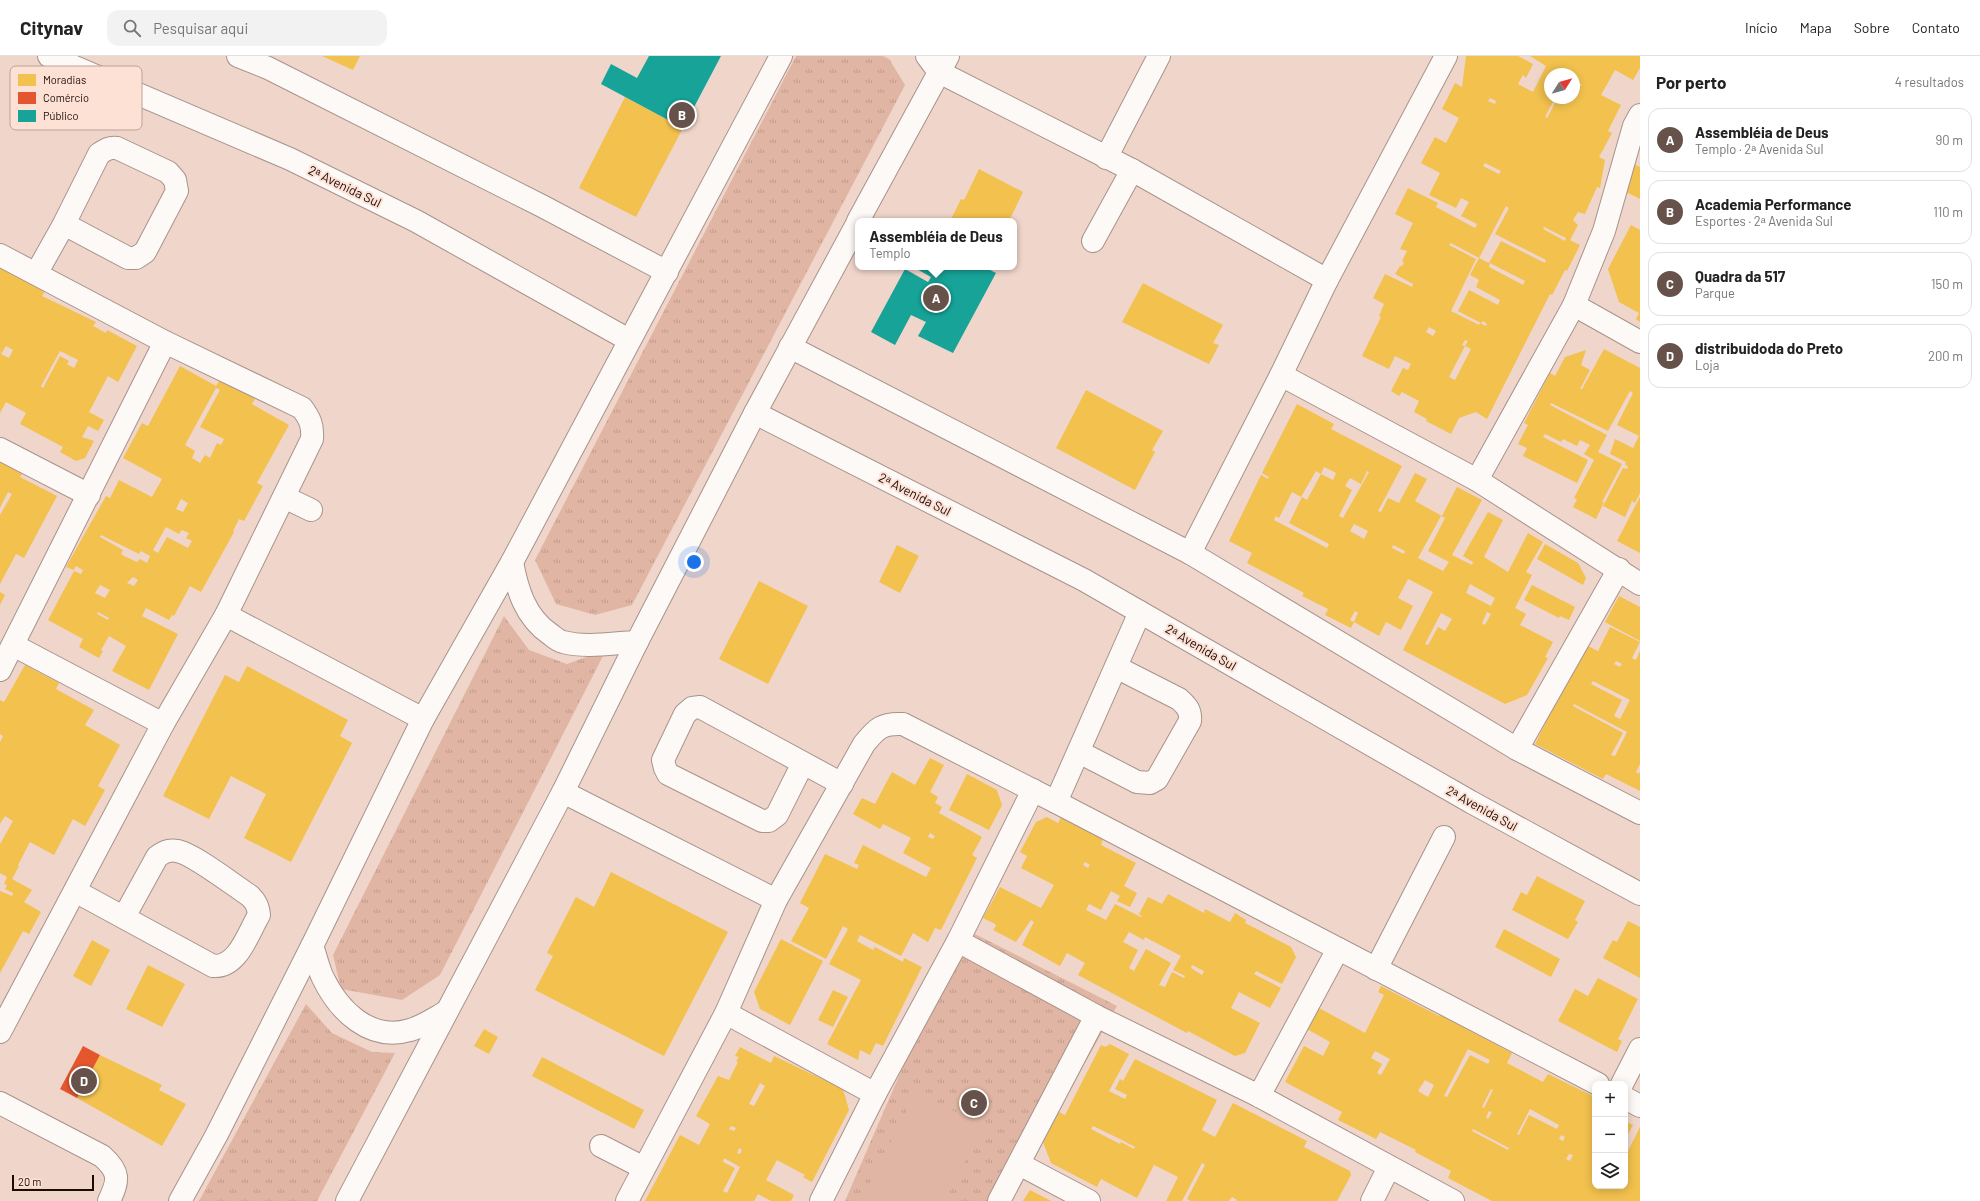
<!DOCTYPE html>
<html lang="pt">
<head>
<meta charset="utf-8">
<style>
	body { margin:0; font-family:Barlow,sans-serif; background:#f2f2f2; color:#222 }
	.controls { position:absolute; right:12px; bottom:12px; display:grid; overflow:hidden; border-radius:8px; box-shadow:0 2px 10px #0003 }
	.controls button { width:36px; height:36px; display:grid; place-items:center; padding:0; border:0; border-bottom:1px solid #e0e0e0; background:#fff; color:#222; font:20px sans-serif }
	.compass { position:absolute; left:1544px; top:12px; width:36px; height:36px; border-radius:50%; background:#fff; box-shadow:0 2px 10px #0003; rotate:53deg }
	.scale { position:absolute; left:12px; bottom:10px; width:82px; box-sizing:border-box; padding-left:4px; border:2px solid #1b0b05; border-top:0; font-size:11px; line-height:14px; white-space:nowrap; color:#1b0b05; -webkit-text-stroke:3px #fee1d5; paint-order:stroke }
	.you { position:absolute; left:694px; top:506px; width:14px; height:14px; margin:-10px; border:3px solid #fff; border-radius:50%; background:#1a73e8; box-shadow:0 0 0 6px #1a73e833 }
	.badge { display:grid; place-items:center; width:26px; height:26px; border-radius:50%; background:#66524a; color:#fff; font-size:13px; font-weight:700 }
	.pin { position:absolute; translate:-50% -50%; border:2px solid #fff; box-shadow:0 1px 4px #0006 }
	.popup { position:absolute; left:855px; top:162px; width:162px; height:52px; box-sizing:border-box; display:grid; place-content:center; border-radius:8px; background:#fff; filter:drop-shadow(0 1px 3px #0005); font-size:13px; white-space:nowrap; color:#767676 }
	.popup b { font-size:15px; color:#222 }
	.popup::after { content:''; position:absolute; left:50%; top:100%; margin-left:-8px; border:8px solid transparent; border-top-color:#fff }
	.list { margin:0; padding:0; list-style:none }
	h2 { display:flex; justify-content:space-between; align-items:center; height:52px; margin:0; padding:0 16px; font-size:17px }
	h2 small { font-size:13px; font-weight:400; color:#767676 }
	.list li { display:grid; grid-template-columns:26px 1fr auto; gap:12px; align-items:center; box-sizing:border-box; height:64px; margin:0 8px 8px; padding:0 8px; border:1px solid #e0e0e0; border-radius:12px }
	.list b { display:block; font-size:15px; white-space:nowrap }
	.list p { margin:0; font-size:13px; white-space:nowrap; color:#767676 }
	.list em { font-size:13px; font-style:normal; color:#767676 }
	.icon { flex:none; width:22px; height:22px; fill:none; stroke:currentColor; stroke-width:2; stroke-linecap:round; stroke-linejoin:round }
	.map { position:relative; flex:none; width:1640px; height:1145px; overflow:hidden }
	header { display:flex; align-items:center; gap:24px; box-sizing:border-box; height:56px; padding:0 20px; background:#fff; border-bottom:1px solid #e0e0e0 }
	header strong { font-size:19px }
	nav { display:flex; gap:22px; margin-inline-start:auto; font-size:14px }
	.search { width:280px; height:36px; background:#f2f2f2; display:flex; align-items:center; gap:10px; box-sizing:border-box; padding:0 14px; border-radius:12px; color:#767676; font-size:15px }
	main { display:flex }
	aside { flex:1; background:#fff }
	.map>svg:first-child { display:block }
	.grass { fill:url(#grass-tufts) }
	.pitch { fill:#e1b5a3 }
	.homes { fill:#f2c14e; fill-rule:evenodd }
	.shops { fill:#e4572e }
	.public { fill:#17a398 }
	.lines { fill:none; stroke-linecap:round; stroke-linejoin:round }
	.minor-casing { stroke:#a7938b; stroke-width:24 }
	.major-casing { stroke:#a7938b; stroke-width:24 }
	.minor { stroke:#fdf9f7; stroke-width:22 }
	.major { stroke:#fdf9f7; stroke-width:22 }
	.labels { text-anchor:middle; stroke-width:4; stroke-linejoin:round; paint-order:stroke }
	.street-label { font-size:13px; fill:#1b0b05; stroke:#fee1d5 }
	.key { fill:#fee1d5; stroke:#baa197; stroke-width:1 }
	.key-label { font-size:11px; fill:#1b0b05 }
</style>
</head>
<body>
<header>
<strong>Citynav</strong>
<div class="search"><svg class="icon" aria-label="search" viewBox="0 0 24 24"><circle cx="10" cy="10" r="6"/><path d="M15 15l6 6"/></svg>Pesquisar aqui</div>
<nav><a>Início</a><a>Mapa</a><a>Sobre</a><a>Contato</a></nav>
</header>
<main>
<div class="map">
<svg width="1640" height="1145" viewBox="0 0 1640 1145">
	<defs>
		<pattern id="grass-tufts" width="24" height="20" patternUnits="userSpaceOnUse"><rect width="24" height="20" fill="#e1b5a3"/><path d="M3 7l-1-3M5 7V3M7 7l1-3M15 17l-1-3M17 17v-4M19 17l1-3" fill="none" stroke="#c09a8b"/></pattern>
	</defs>
	<rect width="100%" height="100%" fill="#f0d5ca"/>
	<g class="grass">
		<path d="M796,0H883L889,3L905,29L632,549L595,559L556,548L535,504Z"/>
		<path d="M504,560L529,594L567,608L606,594L440,919L402,944L341,933L333,899Z"/>
		<path d="M963,872L1117,950L1007,1145H845Z"/>
		<path d="M306,948L332,977L372,996L395,997L317,1145H199Z"/>
	</g>
	<path class="pitch" d="M916,1036L983,1070L945,1145H861Z"/>
	<g class="homes">
		<path d="M322,0H360L353,14Z"/>
		<path d="M1466,0H1518L1533,8L1526,22L1523,19L1518,28L1533,36L1546,10L1530,0H1640V12L1633,24L1615,14L1601,39L1621,49L1608,75L1612,77L1599,101L1605,104L1600,132L1597,131L1585,158L1578,156L1573,164L1578,169L1570,184L1580,189L1567,215L1565,214L1552,239L1550,238L1487,363L1476,356L1459,362L1451,378L1426,365L1427,363L1414,356L1419,345L1402,336L1399,340L1391,335L1403,312L1408,314L1411,308L1395,300L1389,313L1362,300L1381,261L1379,260L1384,248L1373,242L1385,218L1412,231L1413,228L1395,218L1400,210H1402L1404,207L1402,205L1407,195L1400,193L1413,167L1395,158L1408,132L1438,147L1436,151L1475,172L1477,168L1461,160L1469,146L1461,142L1456,152L1429,139L1440,117L1421,107L1435,81L1446,87L1459,62L1442,53L1455,27L1462,31ZM1550,18H1574V25L1582,29L1581,30L1574,27V42H1550ZM1490,42L1496,45L1495,48L1488,45ZM1553,46L1555,47L1547,62L1545,61ZM1485,107L1501,115L1499,118L1483,110ZM1506,150L1509,152L1495,178L1546,204L1545,207L1501,185L1489,207L1479,202ZM1544,171L1566,182L1565,185L1543,173ZM1451,187L1479,202L1470,219L1479,224L1476,231L1500,244L1498,249L1469,234L1458,255L1481,267L1483,265L1487,268L1486,270L1480,267L1479,269L1451,255L1476,203L1449,189ZM1490,207L1525,225L1523,229L1489,211ZM1429,271L1436,275L1433,280L1426,276ZM1465,284L1468,285L1465,290L1471,293L1455,324L1449,321L1465,290L1462,289Z"/>
		<path d="M625,41L683,72L636,161L579,132Z"/>
		<path d="M1632,107L1640,111V143L1624,135Z"/>
		<path d="M979,113L1023,136L1009,165H950L961,143L964,144L966,140Z"/>
		<path d="M1631,169L1640,174V266L1636,263L1639,257L1619,246L1608,213Z"/>
		<path d="M0,210L8,215V217L9,216L45,235L42,240L96,266L93,270L106,277L107,274L137,290L118,326L108,320L89,356L104,364L98,375L88,370L82,381L94,385L85,402L76,405L60,396L63,391L20,368L26,357L6,346L0,357ZM6,290L13,294L9,302L1,298ZM60,295L78,304L74,312L67,308L69,305L60,300L43,332L41,330Z"/>
		<path d="M1143,227L1223,269L1213,287L1219,289L1209,308L1122,266Z"/>
		<path d="M1604,293L1640,312V437L1635,447L1632,445L1625,461L1603,450L1623,412L1627,413L1628,411L1625,408L1626,406L1610,398L1615,383L1633,392L1639,380L1617,369L1633,337L1630,335L1608,375L1551,347L1550,349L1607,379L1598,396L1622,408L1602,446H1604L1596,463L1573,451L1577,443L1574,442L1594,404L1584,398L1590,389L1580,384L1577,390L1563,383L1561,386L1545,378L1543,381L1588,404L1577,427L1523,400L1527,392L1518,388L1528,369L1524,367L1550,317L1555,320L1565,301L1586,294L1581,309L1590,314L1580,333H1582Z"/>
		<path d="M180,310L216,330L220,324L255,343L252,348L289,369L257,427L263,430L244,465L239,463L233,475L234,476L201,536L190,530L174,560L172,559L169,564L146,552L142,560L178,578L149,634L112,615L126,590L109,580L101,594L103,595L99,602L79,591L83,583L48,564L74,515L81,518L83,514L76,510L74,514L66,511L106,440L110,442L119,424L152,441L162,423L123,402L142,367L148,370ZM216,332L220,334L200,371L224,383L221,389L217,387L210,402L205,399L200,407L192,402L195,395L185,389ZM181,443L188,447L183,456L176,453ZM166,471L179,478L182,474L189,477L186,482L192,485L188,492L167,481L158,497L153,494ZM101,479L139,498L141,495L150,500L147,507L140,503L137,506L124,500L121,498L123,494L100,481ZM133,521L138,524L134,530L127,527ZM100,529L110,534L105,542L95,537ZM98,556L109,562L108,564L97,558Z"/>
		<path d="M1086,334L1163,375L1152,394L1155,396L1135,434L1056,392Z"/>
		<path d="M1297,348L1334,368L1331,373L1402,410L1378,455L1381,456L1388,442L1399,447L1415,417L1427,423L1415,445L1442,460L1457,431L1482,444L1452,499L1472,509L1473,506L1463,500L1488,456L1503,464L1484,501L1508,516L1528,477L1543,486L1526,516L1532,519L1515,552L1526,558L1520,569L1553,586L1545,601L1548,602L1527,639L1505,648L1403,594L1433,536L1416,527L1408,523L1398,542L1413,550L1401,574L1386,566L1379,580L1354,566L1351,572L1325,559L1328,553L1302,540L1304,537L1247,507L1252,497L1229,485L1261,419L1268,423L1269,421L1262,417ZM1324,411L1336,417L1333,424L1321,418L1307,444L1302,441L1289,467L1329,488L1327,492L1274,464L1276,460L1279,462L1292,436L1301,441L1316,415L1321,418ZM1367,415L1369,416L1343,462L1339,460L1352,434L1345,430L1350,422L1361,428ZM1441,460L1445,462L1428,495L1449,506L1443,515L1418,502ZM1354,468L1368,475L1364,483L1350,475ZM1393,489L1405,495L1404,498L1392,492ZM1470,528L1495,542L1491,550L1466,537ZM1355,555L1358,557L1354,566L1350,564ZM1487,556L1491,558L1485,569L1482,567ZM1441,557L1452,563L1445,575L1438,571L1428,589L1425,588Z"/>
		<path d="M0,403L24,415L20,421L57,440L24,502L16,498L0,528V459L12,438L8,436L0,452Z"/>
		<path d="M1640,441V497L1617,485Z"/>
		<path d="M1545,488L1578,507L1586,522L1583,529L1537,503Z"/>
		<path d="M897,489L919,500L900,537L879,526Z"/>
		<path d="M759,525L808,550L768,628L719,603Z"/>
		<path d="M1532,529L1575,551L1569,564L1560,560L1559,562L1524,544Z"/>
		<path d="M0,536L5,539L0,549Z"/>
		<path d="M1619,540L1640,551V585L1605,566Z"/>
		<path d="M1610,571L1640,586L1632,602L1636,604L1640,595V708L1636,716L1639,718L1640,715V735L1606,718L1603,723L1535,688L1572,614L1575,615L1588,590L1598,595ZM1616,605L1622,608L1620,611L1614,608ZM1593,625L1630,644L1620,663L1614,660L1622,644L1591,628ZM1574,648L1627,676L1615,700L1611,699L1623,677L1573,650Z"/>
		<path d="M25,609L59,627L56,633L94,654L85,669L120,689L98,730L105,734L85,770L73,763L54,799L30,786L18,809L19,810L12,823L32,834L24,846L41,856L29,878L23,875L0,917V835L12,840L13,837L5,833L7,829L4,828L7,821L0,817V788L13,765L5,760L0,768V686L3,680L0,678V644L4,646Z"/>
		<path d="M247,610L348,664L340,680L352,687L291,806L244,782L266,738L231,720L209,763L163,740L225,619L239,626Z"/>
		<path d="M930,702L944,709L930,736L938,741L935,747L942,751L939,757L982,781L972,799L977,802L941,874L935,872L928,886L913,877L901,900L860,879L857,885L873,894L875,891L903,906L904,902L922,911L883,990L876,987L870,999L860,994L858,1004L827,988L861,924L829,908L848,873L843,870L826,903L791,885L809,852L800,847L825,798L857,813L859,809L854,807L863,789L926,821L931,812L903,797L911,782L883,768L880,773L853,758L862,742L875,748L892,716L915,729ZM930,777L935,780L933,783L928,781Z"/>
		<path d="M967,718L997,734L1002,749L989,774L949,754Z"/>
		<path d="M1047,761L1058,767L1061,761L1103,783L1101,789L1136,807L1124,830L1137,837L1130,851L1117,845L1120,840L1111,835L1101,854L1089,848L1086,854L1106,864L1115,848L1141,861L1142,860L1139,858L1148,841L1162,848L1168,838L1204,857L1205,853L1230,866L1235,857L1246,864L1245,867L1291,891L1296,901L1282,928L1256,915L1254,918L1281,932L1270,952L1239,936L1231,952L1260,967L1245,997L1235,1000L1188,975L1187,977L1078,919L1085,907L1067,897L1060,910L1022,889L1034,866L1031,864L1016,886L993,874L996,870L995,868L983,862L1000,831L1041,852L1054,829L1021,812L1027,800L1020,796L1036,766ZM1085,806L1090,809L1088,812L1083,809ZM1129,876L1144,884L1145,881L1181,900L1173,914L1185,920L1184,922L1172,916L1165,931L1159,929L1171,907L1146,893L1134,915L1129,912L1138,894L1123,886ZM1192,909L1204,915L1202,919L1191,912Z"/>
		<path d="M611,816L728,876L664,1000L535,934L553,900L547,897L576,841L594,851Z"/>
		<path d="M1537,820L1585,845L1575,864L1578,866L1568,883L1512,854L1521,836L1527,839Z"/>
		<path d="M1628,865L1640,871V922L1603,902L1613,884L1617,886Z"/>
		<path d="M1504,873L1560,903L1551,921L1495,891Z"/>
		<path d="M781,883L823,905L790,969L760,953L754,936Z"/>
		<path d="M92,884L110,894L91,930L73,920Z"/>
		<path d="M148,909L185,928L162,971L126,953Z"/>
		<path d="M1598,922L1638,943L1618,983L1622,985L1617,996L1558,965L1575,933L1588,940Z"/>
		<path d="M1381,930L1439,960L1440,959L1512,997L1507,1007L1543,1026L1548,1018L1595,1041V1097L1593,1100L1595,1101V1130H1625V1108L1627,1107L1625,1106V1101L1640,1071V1145H1492L1448,1122L1451,1115L1415,1096L1416,1094L1380,1076L1376,1083L1338,1064L1342,1056L1285,1026L1304,990L1323,1000L1330,986L1307,973L1319,952L1365,977L1384,939L1378,936ZM1468,993L1490,1004L1488,1008L1470,999L1447,1041L1444,1040ZM1375,995L1390,1003L1381,1019L1377,1017L1382,1008L1371,1002ZM1425,1024L1434,1029L1428,1041L1418,1035ZM1491,1033L1493,1034L1484,1052L1482,1051ZM1530,1053L1559,1069L1557,1073L1529,1059L1519,1079L1517,1078ZM1489,1055L1492,1056L1488,1063L1486,1061ZM1473,1073L1509,1092L1508,1094L1472,1075ZM1561,1079L1565,1081L1563,1085L1559,1083ZM1569,1098L1573,1099L1570,1105L1566,1103Z"/>
		<path d="M833,934L848,941L833,971L818,964Z"/>
		<path d="M484,973L498,981L489,998L474,990Z"/>
		<path d="M1110,988L1129,998L1109,1035L1125,1043L1127,1039L1115,1033L1120,1023L1123,1025L1135,1003L1217,1044L1202,1074L1215,1081L1233,1047L1307,1085L1304,1091L1350,1115L1351,1119L1337,1145H1236L1237,1144L1232,1141L1229,1145H1191L1187,1143L1205,1109L1202,1107L1182,1145H1166L1178,1121L1154,1109L1137,1142L1101,1123L1097,1131L1051,1107L1043,1086L1059,1056L1065,1059L1101,989L1105,991ZM1093,1070L1122,1084L1135,1091L1134,1093L1121,1086L1120,1088L1091,1073Z"/>
		<path d="M740,991L771,1007L774,1000L843,1033L849,1054L812,1126L803,1121L805,1119L777,1104L766,1124L794,1139L791,1145H771L758,1138L754,1145H645L680,1079L699,1089L710,1068L696,1060L718,1020L729,1024L738,1006L736,1005L739,1001L735,1000ZM760,1027L765,1030L754,1050L749,1048ZM731,1070L736,1072L734,1075L729,1073ZM739,1092L742,1094L740,1098L737,1097ZM724,1102L740,1111L727,1137L723,1135L735,1112L723,1106Z"/>
		<path d="M100,999L162,1029L159,1034L186,1048L162,1090L77,1042Z"/>
		<path d="M542,1001L644,1054L634,1073L532,1020Z"/>
		<path d="M1625,1065L1633,1069L1625,1084Z"/>
		<path d="M1030,1134L1051,1145H1023Z"/>
	</g>
	<path class="shops" d="M83,990L100,999L77,1042L60,1033Z"/>
	<g class="public">
		<path d="M649,0H721L683,72L601,28L611,8L637,22Z"/>
		<path d="M913,211H984L996,217L953,297L918,280L926,266L911,259L895,289L871,276L905,213L928,226L931,221Z"/>
	</g>
	<g class="lines">
		<g class="minor-casing">
			<g id="minor">
				<path d="M49,0L290,103L416,165L629,284"/>
				<path d="M238,0L268,12L542,150L667,216"/>
				<path d="M939,16L1132,114L1327,224"/>
				<path d="M1106,102L1159,0"/>
				<path d="M1093,185L1132,114"/>
				<path d="M0,199L165,286L302,352C310,363 313,369 312,383L226,559L163,668L0,976"/>
				<path d="M36,218L64,168L99,98C105,94 109,91 117,92L168,116L175,124L177,135L145,196L136,202H128L64,168"/>
				<path d="M1574,249L1640,286"/>
				<path d="M790,291L1190,497L1517,693L1640,757"/>
				<path d="M1281,319L1477,424L1640,528"/>
				<path d="M755,357L1084,524L1471,746L1640,838"/>
				<path d="M0,393L89,439"/>
				<path d="M1477,424L1574,249L1604,175L1634,70L1640,59"/>
				<path d="M284,441L311,454"/>
				<path d="M1190,497L1281,319L1327,224L1446,0"/>
				<path d="M226,559L423,663"/>
				<path d="M13,589L163,668"/>
				<path d="M0,614L165,286"/>
				<path d="M1517,693L1619,513"/>
				<path d="M1079,696L1137,726L1150,727L1157,723L1190,665C1191,655 1187,650 1179,643L1116,611"/>
				<path d="M803,707L777,759L769,765H762L668,718L665,712L663,704L685,658L692,652L700,651L842,728"/>
				<path d="M563,736L776,844"/>
				<path d="M1056,746L1140,556"/>
				<path d="M75,835L213,910C238,912 248,877 259,859C258,850 256,846 250,840C235,830 192,797 177,795C169,793 163,796 157,801L124,861"/>
				<path d="M958,885L1096,960L1259,1040L1453,1145"/>
				<path d="M1376,913L1444,781"/>
				<path d="M726,957L875,1038"/>
				<path d="M1622,1028L1640,993"/>
				<path d="M1259,1040L1338,893"/>
				<path d="M1625,1042L1640,1050"/>
				<path d="M0,1047L102,1100C120,1116 119,1124 109,1145"/>
				<path d="M601,1090L644,1112"/>
				<path d="M1019,1108L1089,1145"/>
				<path d="M627,1145L726,957L776,844L864,688C877,672 882,667 903,668L1056,746L1598,1028"/>
				<path d="M821,1145L875,1038L958,885L1033,734"/>
				<path d="M999,1145L1096,960"/>
				<path d="M1372,1145L1389,1111"/>
			</g>
		</g>
		<g class="major-casing">
			<g id="major">
				<path d="M927,0L939,16"/>
				<path d="M858,165L948,0"/>
				<path d="M512,506C517,533 525,561 550,578C553,580 558,585 563,586C586,592 613,587 637,586"/>
				<path d="M312,890C316,900 318,912 323,922C339,955 370,986 410,974C422,971 435,962 446,956"/>
				<path d="M180,1145L216,1080L312,890L423,663L512,506L781,0"/>
				<path d="M347,1145L563,736L637,586L755,357L858,166"/>
			</g>
		</g>
		<use href="#minor" class="minor"/>
		<use href="#major" class="major"/>
	</g>
	<g class="labels">
		<g class="street-label">
			<text transform="translate(345 130) rotate(26)" y="5">2ᵃ Avenida Sul</text>
			<text transform="translate(915 438) rotate(27)" y="5">2ᵃ Avenida Sul</text>
			<text transform="translate(1201 591) rotate(30)" y="5">2ᵃ Avenida Sul</text>
			<text transform="translate(1482 752) rotate(29)" y="5">2ᵃ Avenida Sul</text>
		</g>
	</g>
	<rect x="10" y="10" width="132" height="64" rx="6" class="key"/>
	<rect x="18" y="18" width="18" height="12" fill="#f2c14e"/>
	<rect x="18" y="36" width="18" height="12" fill="#e4572e"/>
	<rect x="18" y="54" width="18" height="12" fill="#17a398"/>
	<g class="key-label">
		<text x="43" y="28">Moradias</text>
		<text x="43" y="46">Comércio</text>
		<text x="43" y="64">Público</text>
	</g>
</svg>
<div class="controls">
<button>+</button>
<button>−</button>
<button><svg class="icon" aria-label="layers" viewBox="0 0 24 24"><path d="M12 4l9 5-9 5-9-5zM3 14l9 5 9-5"/></svg></button>
</div>
<svg class="compass" viewBox="-18 -18 36 36"><path d="M0-13l5 13h-10z" fill="#e53935"/><path d="M0 13l5-13h-10z" fill="#767676"/></svg>
<div class="scale">20 m</div>
<div class="you"></div>
<div class="pin badge" style="left:936px;top:242px">A</div>
<div class="popup"><b>Assembléia de Deus</b>Templo</div>
<div class="pin badge" style="left:682px;top:59px">B</div>
<div class="pin badge" style="left:974px;top:1047px">C</div>
<div class="pin badge" style="left:84px;top:1025px">D</div>
</div>
<aside>
<h2>Por perto<small>4 resultados</small></h2>
<ul class="list">
<li><span class="badge">A</span><div><b>Assembléia de Deus</b><p>Templo · 2ᵃ Avenida Sul</p></div><em>90 m</em></li>
<li><span class="badge">B</span><div><b>Academia Performance</b><p>Esportes · 2ᵃ Avenida Sul</p></div><em>110 m</em></li>
<li><span class="badge">C</span><div><b>Quadra da 517</b><p>Parque</p></div><em>150 m</em></li>
<li><span class="badge">D</span><div><b>distribuidoda do Preto</b><p>Loja</p></div><em>200 m</em></li>
</ul>
</aside>
</main>
</body>
</html>
